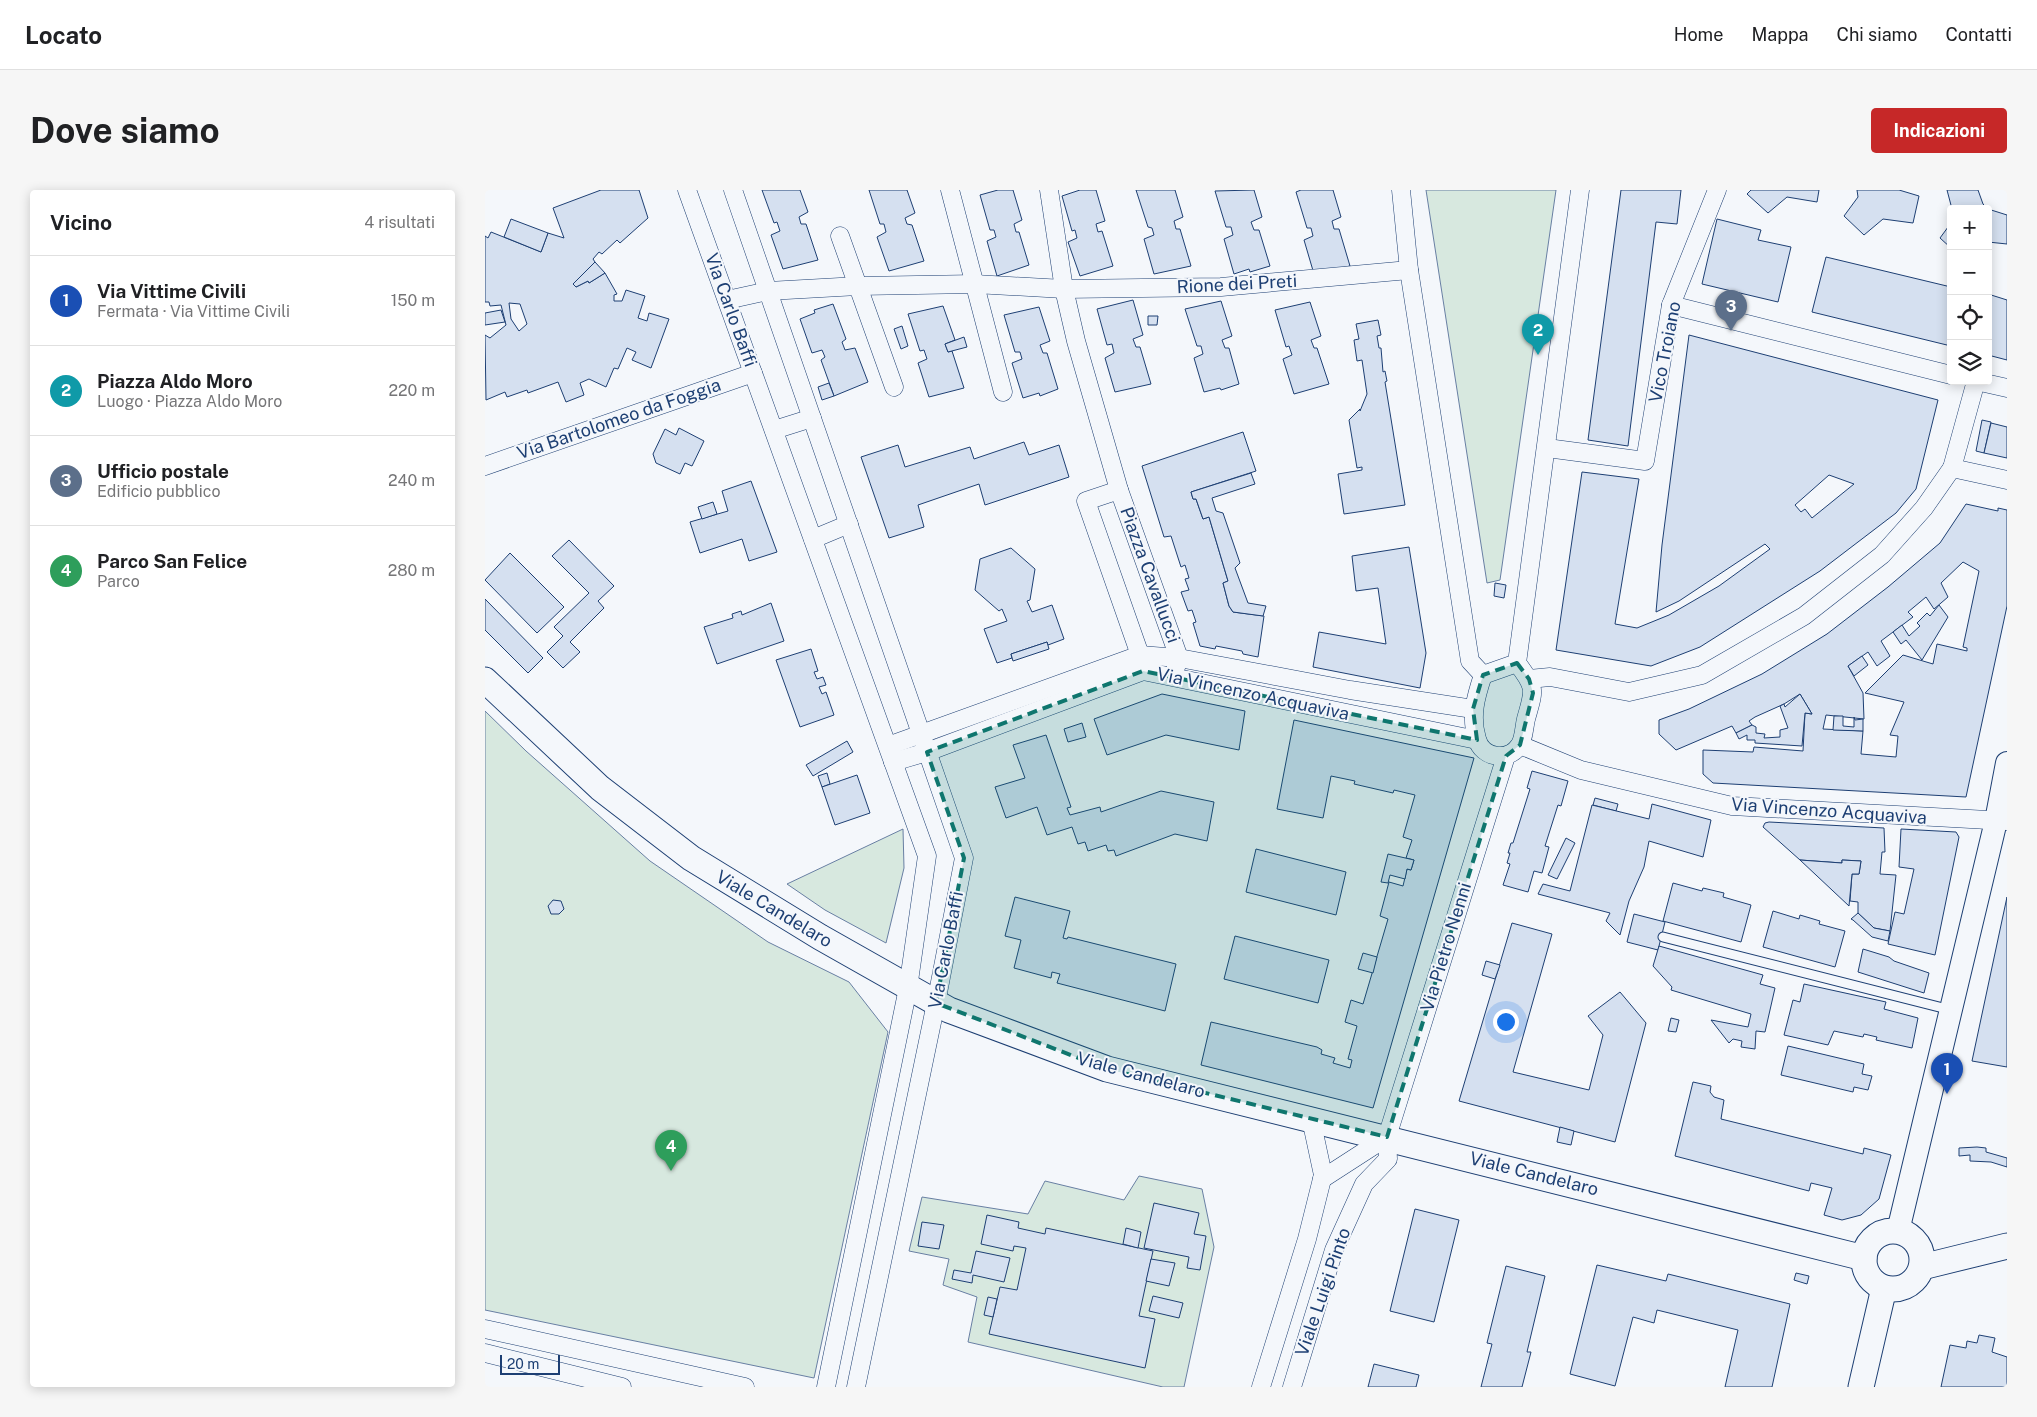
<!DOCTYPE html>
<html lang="it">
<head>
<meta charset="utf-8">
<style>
	body { margin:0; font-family:"Public Sans",sans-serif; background:#f6f6f6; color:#202124 }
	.controls { position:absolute; right:15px; top:15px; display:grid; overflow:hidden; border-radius:5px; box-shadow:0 2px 12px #0003 }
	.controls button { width:45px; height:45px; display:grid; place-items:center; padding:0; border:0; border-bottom:1px solid #e0e0e0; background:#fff; color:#202124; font:25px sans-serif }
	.scale { position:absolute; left:15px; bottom:12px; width:60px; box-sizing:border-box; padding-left:5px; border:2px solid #1d3f73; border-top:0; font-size:14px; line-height:18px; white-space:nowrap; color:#1d3f73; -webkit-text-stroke:4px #f4f7fb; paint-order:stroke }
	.you { position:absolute; left:1020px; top:831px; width:18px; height:18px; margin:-12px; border:4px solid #fff; border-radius:50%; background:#1a73e8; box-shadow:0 0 0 8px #1a73e833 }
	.badge { display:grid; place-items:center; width:32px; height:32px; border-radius:50%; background:#c62828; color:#fff; font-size:16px; font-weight:700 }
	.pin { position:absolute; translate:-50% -41px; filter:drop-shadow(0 1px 2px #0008) }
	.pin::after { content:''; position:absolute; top:26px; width:18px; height:15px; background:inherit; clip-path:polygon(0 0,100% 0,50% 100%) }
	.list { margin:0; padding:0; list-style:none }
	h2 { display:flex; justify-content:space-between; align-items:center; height:65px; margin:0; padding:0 20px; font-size:21px }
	h2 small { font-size:16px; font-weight:400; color:#757577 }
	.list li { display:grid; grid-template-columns:32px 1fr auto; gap:15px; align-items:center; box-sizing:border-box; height:90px; padding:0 20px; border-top:1px solid #e0e0e0 }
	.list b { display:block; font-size:19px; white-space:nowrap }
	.list p { margin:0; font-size:16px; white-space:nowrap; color:#757577 }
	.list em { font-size:16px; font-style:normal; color:#757577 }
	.icon { flex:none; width:28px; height:28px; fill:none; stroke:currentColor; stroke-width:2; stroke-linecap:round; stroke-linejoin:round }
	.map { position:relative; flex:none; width:1522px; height:1197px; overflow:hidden; border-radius:5px }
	header { display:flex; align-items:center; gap:30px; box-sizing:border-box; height:70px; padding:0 25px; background:#fff; border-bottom:1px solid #e0e0e0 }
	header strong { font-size:24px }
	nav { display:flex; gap:28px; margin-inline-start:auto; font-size:18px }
	.intro { display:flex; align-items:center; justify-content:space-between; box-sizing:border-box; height:120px; padding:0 30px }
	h1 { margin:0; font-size:35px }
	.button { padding:12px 22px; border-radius:5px; background:#c62828; color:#fff; font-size:18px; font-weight:700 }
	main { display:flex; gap:30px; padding:0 30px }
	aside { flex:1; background:#fff; border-radius:5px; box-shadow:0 2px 12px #0003 }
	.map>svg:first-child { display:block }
	.green { fill:#d7e8df; stroke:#687fa3 }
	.building { fill:#d5e0f0; stroke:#1d3f73; fill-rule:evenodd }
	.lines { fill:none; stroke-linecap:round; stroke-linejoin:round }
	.service-casing { stroke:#1d3f73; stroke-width:11 }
	.minor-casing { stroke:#1d3f73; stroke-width:19 }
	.tertiary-casing { stroke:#1d3f73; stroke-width:24 }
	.secondary-casing { stroke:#1d3f73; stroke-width:27 }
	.service { stroke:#f4f7fb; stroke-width:9 }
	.minor { stroke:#f4f7fb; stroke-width:18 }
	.tertiary { stroke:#f4f7fb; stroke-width:22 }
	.secondary { stroke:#f4f7fb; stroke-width:25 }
	.marked { fill:#0f766e; fill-opacity:0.2; stroke:#0f766e; stroke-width:4; stroke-dasharray:10 6; stroke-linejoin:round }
	.labels { text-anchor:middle; stroke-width:4; stroke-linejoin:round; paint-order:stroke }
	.street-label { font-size:18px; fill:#1d3f73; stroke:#f4f7fb }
</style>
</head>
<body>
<header>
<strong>Locato</strong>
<nav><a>Home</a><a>Mappa</a><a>Chi siamo</a><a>Contatti</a></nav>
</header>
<div class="intro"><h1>Dove siamo</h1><a class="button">Indicazioni</a></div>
<main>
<aside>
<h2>Vicino<small>4 risultati</small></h2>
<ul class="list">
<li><span class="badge" style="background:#1a4fb4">1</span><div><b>Via Vittime Civili</b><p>Fermata · Via Vittime Civili</p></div><em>150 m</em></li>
<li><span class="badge" style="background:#0f9aa8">2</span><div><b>Piazza Aldo Moro</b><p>Luogo · Piazza Aldo Moro</p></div><em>220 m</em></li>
<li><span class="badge" style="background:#5c6f8a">3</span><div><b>Ufficio postale</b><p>Edificio pubblico</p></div><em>240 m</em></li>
<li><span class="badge" style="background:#2e9e5b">4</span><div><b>Parco San Felice</b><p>Parco</p></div><em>280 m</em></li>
</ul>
</aside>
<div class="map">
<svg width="1522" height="1197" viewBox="0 0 1522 1197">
	<rect width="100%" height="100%" fill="#f4f7fb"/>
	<g class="green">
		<path d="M941,0H1071L1015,390L1002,393Z"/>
		<path d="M0,521L41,561L165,671L283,752L364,792L403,842L329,1188L0,1120Z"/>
		<path d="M418,639L419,678L401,753L340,720L302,694Z"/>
		<path d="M654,986L717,999L729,1057L699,1197H678L483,1152L492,1107L458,1095L464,1069L424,1061L437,1007L543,1024L560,991L639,1010Z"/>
	</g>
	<g class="building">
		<path d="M116,0H154L163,28L135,53L132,50L117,64L114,62L108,69L110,72L88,94L91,97L103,91L104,93L120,83L132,104L129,105V111H137L141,100L160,106L153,128L162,131L164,123L184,129L166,178L147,170L151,162L142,158L133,179L129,178L121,197L104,189L95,193L99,205L81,212L73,192L43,203L42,200L22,207L20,202L1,210L0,145L5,148L21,135L16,115L5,116L4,112H0V46L3,48L6,42L56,62L63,43L79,48L68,18ZM24,113L35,114L42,134L34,141L26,129Z"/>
		<path d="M277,0H315L323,22L314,27L316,34H321L333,70L298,79L286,45L295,41L292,32L289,33Z"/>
		<path d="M384,0H422L430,23L420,28L422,34L427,35L439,71L404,81L392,47L401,42L399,34H395Z"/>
		<path d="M513,0H528L537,30L529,34L531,42H534L544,75L512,86L502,51L511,47L509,40H505L495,5Z"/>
		<path d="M595,0H611L620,31L611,34L613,42L617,41L628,76L595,86L583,52L592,48L590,40L587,41L577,6Z"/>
		<path d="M651,0H690L698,27L689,31L691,39H695L706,76L669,84L659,49L669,45L667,38L663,37Z"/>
		<path d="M769,0L777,27L766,32L769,40H774L785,76L765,82L764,79L749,84L739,49L748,45L746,37H741L730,1Z"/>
		<path d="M816,0H848L856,27L847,31L849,39H854L865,76L829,84L819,50L828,46L826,38H822L811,2Z"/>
		<path d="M1136,0H1196L1192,34L1171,32L1143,256L1103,250Z"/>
		<path d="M1266,0H1334L1332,12L1302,7L1283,23L1262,4Z"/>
		<path d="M1372,0H1414L1434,6L1428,33L1398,29L1379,45L1359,26L1373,7Z"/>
		<path d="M1462,0H1493L1498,14L1503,19H1467Z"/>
		<path d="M1503,19L1522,25V54L1503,52Z"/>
		<path d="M26,29L63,43L56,62L19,47Z"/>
		<path d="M1232,29L1276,40L1273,50L1306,57L1293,112L1217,94Z"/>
		<path d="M1466,33V58L1455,48Z"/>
		<path d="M1341,67L1466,97V156L1327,122Z"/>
		<path d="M110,72L120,83L104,93L103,91L91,97L88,94Z"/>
		<path d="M1503,104L1522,110V170L1503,165Z"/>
		<path d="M648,110L658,145L648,149L651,157H655L666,194L630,202L620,168L629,163L627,154L622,155L612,119Z"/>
		<path d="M736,111L747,146L737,150L740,158H744L754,194L736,200L735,198L719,202L709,168L718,164L716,156H712L700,119Z"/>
		<path d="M825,112L836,146L826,150L829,158H832L844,194L809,204L798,169L807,165L804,156L801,157L790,120Z"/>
		<path d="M348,114L361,149L357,152L360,160L370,158L383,192L349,206L336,170L340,167L337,160L327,163L315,129L330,123L329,120Z"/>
		<path d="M458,116L470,150L460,154L463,162L467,161L479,198L444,207L433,173L442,169L439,160L435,161L423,124Z"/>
		<path d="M554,117L565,151L555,155L558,163H562L573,199L555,206L554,203L538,208L527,173L537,169L535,162H530L519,125Z"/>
		<path d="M16,120L20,132L0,135V123Z"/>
		<path d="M663,126H673L672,135H663Z"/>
		<path d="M893,130L896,145L892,146L894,158H896L898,182L900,181L902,191L900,192L920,315L859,324L853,284L877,280V277L872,278L864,230L875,219V221L882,204L877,170L872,171L869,150L874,149L871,134Z"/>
		<path d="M417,136L423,156L416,159L409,139Z"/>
		<path d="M1204,145L1453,210L1431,299L1411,323L1335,381L1215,457L1166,476L1071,460L1097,282L1154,289L1130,434L1152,438L1184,425L1234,396L1285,359L1280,354L1194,411L1171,422L1177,355ZM1344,285L1369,294L1327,328L1320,319L1316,322L1310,315Z"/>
		<path d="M479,147L482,157L463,162L460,154Z"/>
		<path d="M344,193L349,206L337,210L333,197Z"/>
		<path d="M1497,230L1506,232L1499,263L1491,261Z"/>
		<path d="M1506,233L1522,237V268L1499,263Z"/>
		<path d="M194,238L219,251L207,276L200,273L195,284L171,273L168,264L180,239L191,245Z"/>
		<path d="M758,242L771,281L706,302L708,309H711L718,329L724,327L743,391L738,393L744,416L748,422L779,426L773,467L758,464L757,461L731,456L730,459L715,456L708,433L711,432L707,420L703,421L696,402L704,400L700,389L704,388L700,375L696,377L686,346L679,347L657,276Z"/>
		<path d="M539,252L544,265L574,255L584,287L500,315L494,294L433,315L439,337L404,348L376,267L413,255L420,277L485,257L489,269Z"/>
		<path d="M766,283L770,294L727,308L731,321L738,323L755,373L750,378L763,413L781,416L778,426L748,422L744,416L738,393L743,391L724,327L718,329L711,309H708L706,302Z"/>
		<path d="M266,291L292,362L264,371L257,349L215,363L205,332L243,321L237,301Z"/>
		<path d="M228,312L232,324L217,329L213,317Z"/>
		<path d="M1481,314L1513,321V318L1522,320V416L1481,607L1228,593L1218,584V560L1268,562L1269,557L1318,561L1320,523L1327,524L1315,504L1299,514L1270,527L1264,531L1267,535L1251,543L1247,536L1191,560L1174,544V530L1204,519L1277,484L1342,444L1403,397L1455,353ZM1478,372L1494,381L1478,457L1482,458V461L1452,454L1448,474L1418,465L1380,503L1419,512L1405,545L1413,546L1411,567L1376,564L1378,541L1338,539L1341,525L1379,529L1378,503L1363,476L1383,462L1392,476L1405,466L1396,451L1428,427L1423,422L1441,407L1449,419L1463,407L1456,393Z"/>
		<path d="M84,350L129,396L113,411L119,418L85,452L95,462L78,478L62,462L78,446L69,437L104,403L67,366Z"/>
		<path d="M924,357L941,463L935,498L828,477L834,442L901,454L893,398L871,401L867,366Z"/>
		<path d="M526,358L550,379L545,410L542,411L547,422L567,415L579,449L563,455L562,452L526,464L527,468L512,473L499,439L522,431L517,419L514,421L490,400L495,369Z"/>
		<path d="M25,363L79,417L52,443L0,390Z"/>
		<path d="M1010,393L1021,395L1019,408L1009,406Z"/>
		<path d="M0,409L58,468L43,483L0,440Z"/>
		<path d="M286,413L299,451L232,474L219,437L248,428L247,424L256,421L257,425Z"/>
		<path d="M1454,415L1463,427L1437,470L1421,450L1416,454L1408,442L1417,435L1424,446L1435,436L1432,433L1442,423L1445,426Z"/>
		<path d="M562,452L564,459L528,471L526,464Z"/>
		<path d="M326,459L333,481L329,482L332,489L338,487L341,495L334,497L337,504L341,502L349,525L315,537L291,470Z"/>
		<path d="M1377,466L1383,475L1369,486L1363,476Z"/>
		<path d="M677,504L760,521L754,560L681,545L622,565L609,529Z"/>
		<path d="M1315,504L1327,524L1320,523L1317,556L1270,553V550H1262V545L1254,549L1251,543L1267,535L1271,537V543L1280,544L1279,548L1295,547V540L1303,538L1295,516L1299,514L1300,517Z"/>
		<path d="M1349,526H1358V536L1369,537V527L1370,530L1378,529V541L1348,540Z"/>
		<path d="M809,530L989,568L888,918L716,875L726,832L832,857L837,860L836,864L850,868L848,873L865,878L867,870L863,869L872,836L860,832L866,810L878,814L903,729L895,726L904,692L918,696L922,679L926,680L929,670L921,668L927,650L918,647L930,605L909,600L908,603L869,594L870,591L846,586L838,628L792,619Z"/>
		<path d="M597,533L601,547L583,552L579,539Z"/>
		<path d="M561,545L586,617L582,618L585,625L615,617L616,622L676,601L729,612L722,651L690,644L631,666L629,660L623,661L621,655L603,661L600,652L593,654L587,637L562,645L552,617L521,628L510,597L540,588L528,555Z"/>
		<path d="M362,551L368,562L328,586L321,575Z"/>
		<path d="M1047,581L1083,591L1076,616L1073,615L1060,656L1064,657L1057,683L1049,681L1043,702L1018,695L1025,674L1022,673L1025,663H1023L1026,653H1028L1045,599L1042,598Z"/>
		<path d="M342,583L345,594L337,597L333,586Z"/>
		<path d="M372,585L385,623L350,635L337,597Z"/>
		<path d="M1110,608L1133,614L1131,621L1108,615Z"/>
		<path d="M1167,614L1226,630L1218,667L1164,651L1159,677L1144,711L1135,745L1121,731L1125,723L1053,704L1058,694L1085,701L1107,615L1164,629Z"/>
		<path d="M1284,632L1399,638L1400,662H1397L1395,684L1411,685L1405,741L1389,738L1373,723V712L1365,711L1367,684H1374L1376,671L1357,670V673L1315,670L1278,637L1280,633Z"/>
		<path d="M1416,639L1471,642L1474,647L1450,765L1403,754L1410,722L1419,724L1429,679L1414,677Z"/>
		<path d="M1081,648L1090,653L1072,689L1063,685Z"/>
		<path d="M771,659L861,682L851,725L761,702Z"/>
		<path d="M903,664L929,670L926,680L922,679L920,689L905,685L903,693L896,692Z"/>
		<path d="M1315,670L1357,673V670L1376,671L1374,684H1367L1364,716Z"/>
		<path d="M1188,693L1217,701L1218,698L1239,703L1238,707L1266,715L1256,752L1178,731Z"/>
		<path d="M530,707L585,721L578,748L582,749L583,747L691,774L680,821L572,793L575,784L567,782L566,788L529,778L536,750L520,746Z"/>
		<path d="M1522,707V877L1487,871Z"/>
		<path d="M68,710L76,711L79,719L74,724H66L63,716Z"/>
		<path d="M1288,721L1314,729L1315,725L1335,731L1334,734L1360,741L1350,777L1278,757Z"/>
		<path d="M1373,723L1389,738L1405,741L1403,751L1387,747L1368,730L1366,729Z"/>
		<path d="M1149,724L1180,732L1173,760L1142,752Z"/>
		<path d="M1027,733L1067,744L1028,882L1104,900L1118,845L1103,826L1135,802L1161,833L1130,952L974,911Z"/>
		<path d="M750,746L844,770L833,813L739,789Z"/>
		<path d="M1174,756L1278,785L1275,794L1290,798L1280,842L1271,841L1270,859L1256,857L1257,851L1248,849L1244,853L1226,830L1263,837L1266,824L1186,800L1187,797L1168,776Z"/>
		<path d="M1378,759L1404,767L1409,771L1444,783L1439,803L1373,782Z"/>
		<path d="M878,763L892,767L888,783L873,779Z"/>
		<path d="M1001,771L1015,775L1010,789L997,785Z"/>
		<path d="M1319,794L1401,812L1399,819L1433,828L1427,858L1391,850L1392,847L1379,844L1378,847L1349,841L1343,855L1299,845L1308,810L1315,812Z"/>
		<path d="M1186,828L1194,830L1191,842L1183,841Z"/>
		<path d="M1303,856L1379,874L1377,884L1387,886L1383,900L1369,897L1368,902L1296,885Z"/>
		<path d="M1208,892L1226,896L1225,902L1229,907L1239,910L1236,929L1378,964L1379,958L1406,965L1394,1009L1376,1025L1357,1030L1339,1025L1347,998L1326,993L1324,1001L1190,966Z"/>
		<path d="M1075,937L1089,941L1086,955L1072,952Z"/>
		<path d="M1492,957L1501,958V962L1522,968V977L1506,972L1485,971V965L1474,966V958Z"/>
		<path d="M669,1013L714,1023L709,1044L721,1046L715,1080L702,1078L704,1067L659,1058Z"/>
		<path d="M930,1019L974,1030L949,1132L905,1121Z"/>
		<path d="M502,1025L534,1032L533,1038L560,1044L561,1038L668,1061L654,1126L670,1129L660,1178L504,1144L515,1097L532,1100L541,1058L529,1056L528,1061L496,1054Z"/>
		<path d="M437,1032L459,1035L454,1059L433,1056Z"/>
		<path d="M641,1038L656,1042L653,1058L638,1054Z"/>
		<path d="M491,1061L525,1068L519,1092L488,1085L487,1093L467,1089L469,1080L486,1083Z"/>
		<path d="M666,1069L690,1073L684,1096L661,1091Z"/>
		<path d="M1112,1075L1181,1091L1183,1084L1305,1114L1287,1197H1240L1253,1140L1172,1120L1169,1133L1148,1127L1130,1196L1085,1184Z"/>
		<path d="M1021,1076L1060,1086L1042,1162H1046L1037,1197H996L1007,1154L1002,1153Z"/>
		<path d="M1311,1083L1324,1086L1322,1094L1309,1090Z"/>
		<path d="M668,1106L698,1113L694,1128L664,1121Z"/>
		<path d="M503,1107L512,1109L508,1127L499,1125Z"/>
		<path d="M1494,1145L1510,1148L1507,1162L1522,1167V1197H1456L1465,1155L1481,1158L1482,1151L1492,1153Z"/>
		<path d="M889,1174L934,1185L931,1197H883Z"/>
	</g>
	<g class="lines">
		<g class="service-casing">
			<path id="service" d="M1178,747L1466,820"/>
		</g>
		<g class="minor-casing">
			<g id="minor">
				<path d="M202,0L442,666L423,798L341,1197"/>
				<path d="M248,0L479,668L451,813L371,1197"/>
				<path d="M465,0L518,202"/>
				<path d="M564,0L579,99L591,151L634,300"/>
				<path d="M916,0L924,80L985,471L998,485"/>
				<path d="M355,46L409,197"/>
				<path d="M242,110L283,101L373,96L490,94L579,99L736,97L924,80"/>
				<path d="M1186,115L1466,185"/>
				<path d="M1491,191L1522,198"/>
				<path d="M289,240L327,228"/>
				<path d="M1062,258L1160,271L1186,115L1232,0"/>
				<path d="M0,276L268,183"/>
				<path d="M1467,278L1491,191"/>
				<path d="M328,349L364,334"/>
				<path d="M655,465L601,311L634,300L694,468L691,477"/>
				<path d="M1032,473L998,485C991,506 985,526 992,549C997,568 1023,572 1034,556C1039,550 1039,537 1041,529C1049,500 1052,499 1032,473L1095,0"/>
				<path d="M1044,489L1065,487L1144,502L1217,485L1319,426L1397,365L1439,318L1467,278L1522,290"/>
				<path d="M1035,555L1096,580L1247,616L1522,631"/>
				<path d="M403,556L655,465L694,468L865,500L988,519"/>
				<path d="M408,572L442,562L658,481L992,550"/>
				<path d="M837,989L902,947"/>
				<path d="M0,1139L260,1197"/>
				<path d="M0,1163L137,1197"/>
				<path d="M776,1197L822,1049L838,985L826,929"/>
				<path d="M807,1197L849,1060L879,994L903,969L902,947L1021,566"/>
			</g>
		</g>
		<g class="tertiary-casing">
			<path id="tertiary" d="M1413,1041L1511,631L1522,573"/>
		</g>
		<g class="secondary-casing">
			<g id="secondary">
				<path d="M0,490L115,598L206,668L335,747L464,820L622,879L1379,1068"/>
				<circle cx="1408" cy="1070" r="29"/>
				<path d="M1437,1077L1522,1056"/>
				<path d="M1376,1197L1399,1098"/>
			</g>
		</g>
		<use href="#service" class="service"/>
		<use href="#minor" class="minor"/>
		<use href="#tertiary" class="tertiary"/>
		<use href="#secondary" class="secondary"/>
	</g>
	<path class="marked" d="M1032,473L1044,489L1048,503L1035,555L1021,566L902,947L622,879L451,813L479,668L442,562L658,481L992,550L988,519L998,485Z"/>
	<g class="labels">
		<g class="street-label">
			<text transform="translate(752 94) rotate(-3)" y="6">Rione dei Preti</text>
			<text transform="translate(246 120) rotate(70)" y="6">Via Carlo Baffi</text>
			<text transform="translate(1180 162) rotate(-79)" y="6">Vico Troiano</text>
			<text transform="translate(134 229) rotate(-19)" y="6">Via Bartolomeo da Foggia</text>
			<text transform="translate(665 385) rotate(70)" y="6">Piazza Cavallucci</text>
			<text transform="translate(768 504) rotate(12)" y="6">Via Vincenzo Acquaviva</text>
			<text transform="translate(1344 621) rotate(4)" y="6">Via Vincenzo Acquaviva</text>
			<text transform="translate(289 719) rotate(31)" y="6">Viale Candelaro</text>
			<text transform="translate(961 757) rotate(-73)" y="6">Via Pietro Nenni</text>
			<text transform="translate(461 760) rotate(-79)" y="6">Via Carlo Baffi</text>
			<text transform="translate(656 885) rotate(15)" y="6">Viale Candelaro</text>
			<text transform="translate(1049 984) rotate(14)" y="6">Viale Candelaro</text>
			<text transform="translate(838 1102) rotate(-71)" y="6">Viale Luigi Pinto</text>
		</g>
	</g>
</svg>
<div class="controls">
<button>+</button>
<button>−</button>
<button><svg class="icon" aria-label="locate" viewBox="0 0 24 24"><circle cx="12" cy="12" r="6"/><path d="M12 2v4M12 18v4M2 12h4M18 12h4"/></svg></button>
<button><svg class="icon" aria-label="layers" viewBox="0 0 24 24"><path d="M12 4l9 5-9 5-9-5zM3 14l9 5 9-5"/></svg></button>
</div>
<div class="scale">20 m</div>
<div class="you"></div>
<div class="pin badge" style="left:1462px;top:904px;background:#1a4fb4">1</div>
<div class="pin badge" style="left:1053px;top:165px;background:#0f9aa8">2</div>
<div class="pin badge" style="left:1246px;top:141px;background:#5c6f8a">3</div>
<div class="pin badge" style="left:186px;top:981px;background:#2e9e5b">4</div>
</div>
</main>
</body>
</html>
